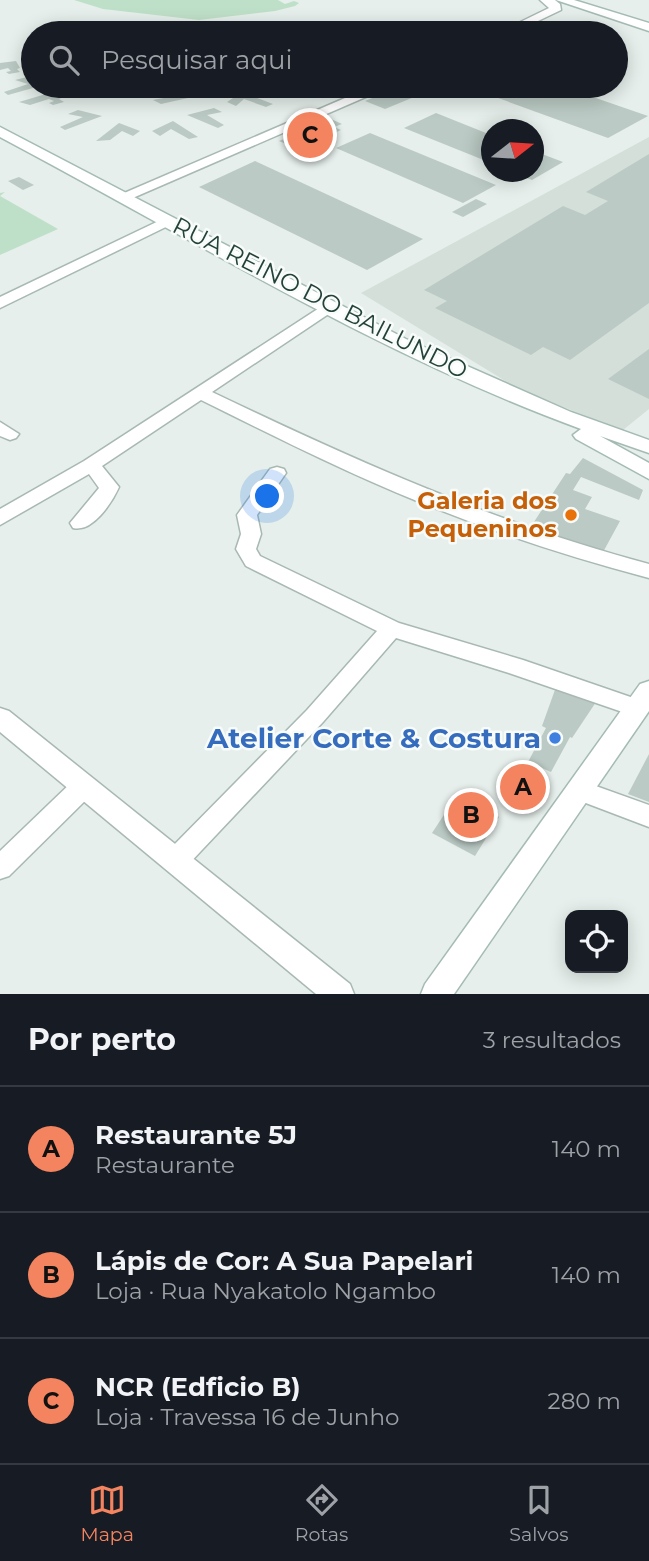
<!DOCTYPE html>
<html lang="pt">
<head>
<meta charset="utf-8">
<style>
	body { margin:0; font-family:Montserrat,sans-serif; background:#20242c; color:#f1f3f6 }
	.controls { position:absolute; right:21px; bottom:21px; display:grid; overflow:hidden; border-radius:14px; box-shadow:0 4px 18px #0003 }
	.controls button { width:63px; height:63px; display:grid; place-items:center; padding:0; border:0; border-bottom:2px solid #363941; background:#171b24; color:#f1f3f6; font:35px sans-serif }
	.compass { position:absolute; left:481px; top:119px; width:63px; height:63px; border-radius:50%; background:#171b24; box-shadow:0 4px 18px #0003; rotate:73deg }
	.you { position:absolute; left:268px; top:497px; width:24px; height:24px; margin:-18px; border:5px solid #fff; border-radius:50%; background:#1a73e8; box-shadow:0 0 0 10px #1a73e833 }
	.badge { display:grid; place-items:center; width:46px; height:46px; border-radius:50%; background:#f4845f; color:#111; font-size:23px; font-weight:700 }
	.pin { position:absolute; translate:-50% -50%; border:4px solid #fff; box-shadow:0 2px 7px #0006 }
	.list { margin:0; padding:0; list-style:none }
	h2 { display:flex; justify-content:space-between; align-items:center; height:91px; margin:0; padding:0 28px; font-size:30px }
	h2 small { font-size:23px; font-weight:400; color:#9ea1a6 }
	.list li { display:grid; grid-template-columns:46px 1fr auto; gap:21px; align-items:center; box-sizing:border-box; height:126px; padding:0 28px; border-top:2px solid #363941 }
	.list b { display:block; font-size:26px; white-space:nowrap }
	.list p { margin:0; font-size:23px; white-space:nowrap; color:#9ea1a6 }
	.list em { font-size:23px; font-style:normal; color:#9ea1a6 }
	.icon { flex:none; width:38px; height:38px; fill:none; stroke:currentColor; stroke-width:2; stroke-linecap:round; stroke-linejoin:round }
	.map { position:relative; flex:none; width:649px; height:994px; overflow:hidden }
	.search { position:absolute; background:#171b24; box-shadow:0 4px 18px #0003; left:21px; right:21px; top:21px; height:77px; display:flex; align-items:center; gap:18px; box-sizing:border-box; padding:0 24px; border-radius:38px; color:#9ea1a6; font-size:26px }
	.sheet { height:469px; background:#171b24 }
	nav { display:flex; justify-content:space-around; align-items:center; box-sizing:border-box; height:98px; border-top:2px solid #363941; background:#171b24; font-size:19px; color:#9ea1a6 }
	nav a { display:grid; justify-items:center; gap:4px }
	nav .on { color:#f4845f }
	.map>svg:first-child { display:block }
	.built { fill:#d4dfda }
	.green { fill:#bfe0c8 }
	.building { fill:#bbcac4 }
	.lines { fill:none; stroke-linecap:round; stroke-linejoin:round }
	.minor-casing { stroke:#a8b8b2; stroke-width:3 }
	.tertiary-casing { stroke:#a8b8b2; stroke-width:3 }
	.secondary-casing { stroke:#a4bbb3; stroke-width:3 }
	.minor { fill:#fff; fill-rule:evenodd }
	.tertiary { fill:#fff; fill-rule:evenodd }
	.secondary { fill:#fff; fill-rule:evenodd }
	.food-dot { fill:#e8710a; stroke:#f7fbf9; stroke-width:2.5 }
	.shop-dot { fill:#3f7fe0; stroke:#f7fbf9; stroke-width:2.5 }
	.labels { text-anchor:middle; stroke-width:5; stroke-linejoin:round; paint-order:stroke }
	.street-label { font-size:24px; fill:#24423a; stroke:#f7fbf9 }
	.food-label { font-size:24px; font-weight:bold; fill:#c56008; stroke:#f7fbf9; text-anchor:end }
	.near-shop-label { font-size:28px; font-weight:bold; fill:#366cbe; stroke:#f7fbf9; text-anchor:end }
</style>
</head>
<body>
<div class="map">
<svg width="649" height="994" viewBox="0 0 649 994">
	<rect width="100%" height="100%" fill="#e6efeb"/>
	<path class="built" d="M649,137V409L623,430L522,391L361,293Z"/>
	<g class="green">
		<path d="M74,0H278L285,4L294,1L299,3L295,6L275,11L199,20L103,9Z"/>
		<path d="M5,192L0,196L58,229L0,255V193Z"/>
	</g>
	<g class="building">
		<path d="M16,61L20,68L17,69L20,72L9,74L6,72L11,71L8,68L0,70V63Z"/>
		<path d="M27,77L33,79V88L8,95L4,92L28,84L15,80Z"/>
		<path d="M105,86H120L108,91L122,94L112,98L89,92Z"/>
		<path d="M159,86L172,89L188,98L161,104L153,100L169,97L155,91L157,90L154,88Z"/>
		<path d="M250,86H275L294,90L291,93L275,92Z"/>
		<path d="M465,86H561L648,116L608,138Z"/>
		<path d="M399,87L419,95L385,109L365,101Z"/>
		<path d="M56,91L63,97L59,99L64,102L53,105L49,103L54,101L49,99L30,105L19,102Z"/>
		<path d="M242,92L273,104L266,107L244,99L236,106L227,102Z"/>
		<path d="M214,108L222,112L207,115L224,125L218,128L187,115Z"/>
		<path d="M78,110L102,116L65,130L60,127L83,117L68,114Z"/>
		<path d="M436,113L491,135V163L404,128Z"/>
		<path d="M331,119L342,124L334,127L341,130L298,149L279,141Z"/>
		<path d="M173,121L198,137L189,139L171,129L160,136L152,131Z"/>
		<path d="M119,123L140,131L133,136L122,131L110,140L96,141Z"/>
		<path d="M370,133L496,185L463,203L336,148Z"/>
		<path d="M534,151L563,162L532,180L512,172H534Z"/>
		<path d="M649,154V303L570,360L543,347L531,355L435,308L447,301L424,290L563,206L585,215L608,201L586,192Z"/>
		<path d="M255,161L423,239L367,270L199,187Z"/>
		<path d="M19,177L34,185L23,190L8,181Z"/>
		<path d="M476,199L487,204L463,217L452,212Z"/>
		<path d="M649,349V399L608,379Z"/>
		<path d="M583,458L643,490L639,500L581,477L573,490L592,497L585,509L620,521L602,554L530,528L566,473L570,474Z"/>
		<path d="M556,687L598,699L572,738L570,737L551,772L528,762L546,728L542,726Z"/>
		<path d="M649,754V802L628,794Z"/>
		<path d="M518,765L547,780L528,810L498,794Z"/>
		<path d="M457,795L499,817L475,856L432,833Z"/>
	</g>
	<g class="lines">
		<g class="minor-casing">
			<g id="minor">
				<path d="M167,217L172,218V224L0,308V297Z"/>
				<path d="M330,301L338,306L336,309L212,392C358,462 492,522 649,564V578C570,557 493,532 417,501C343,471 272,435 201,400L102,466L119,487C112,503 92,533 73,528L70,523L99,488L89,474L0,525V509L84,461Z"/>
				<path d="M0,422L19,434L16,438L10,440L0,436Z"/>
				<path d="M277,467L284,469L286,473L257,515L261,534L256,549L260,556L399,623L523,660L645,702L649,708L645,714L637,717L509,673L396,638L323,722L184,869L175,872L166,869L162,861L166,853L307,710L377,631L246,566L236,549L241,534L237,515L270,469Z"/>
				<path d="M84,776L93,779L96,786L93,793L9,876L0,879V851L75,779Z"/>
				<path d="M579,780L649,805V827L570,797L567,790L570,783Z"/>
			</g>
		</g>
		<g class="tertiary-casing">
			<g id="tertiary">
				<path d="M540,0H555L560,4L561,10L513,33H498L549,8Z"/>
				<path d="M373,86H391L128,200L123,202L115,197Z"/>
				<path d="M0,708L9,711L350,984L354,994H316L0,732Z"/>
			</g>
		</g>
		<g class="secondary-casing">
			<g id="secondary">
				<path d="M556,0H574L649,23V31Z"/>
				<path d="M0,127L406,339L571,412L649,440V453L600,436L649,463V479L576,439L573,435L581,429C378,355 191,238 0,137Z"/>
				<path d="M649,681V711L454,994H421L425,984L640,684Z"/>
			</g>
		</g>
		<use href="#minor" class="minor"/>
		<use href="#tertiary" class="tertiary"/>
		<use href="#secondary" class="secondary"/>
	</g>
	<circle class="food-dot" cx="571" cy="515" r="7"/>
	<circle class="shop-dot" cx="555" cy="738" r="7"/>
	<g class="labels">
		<g class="street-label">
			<text transform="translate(320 298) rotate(27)" y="8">RUA REINO DO BAILUNDO</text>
		</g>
		<g class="food-label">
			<text x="557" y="509">Galeria dos<tspan x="557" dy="28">Pequeninos</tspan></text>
		</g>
		<g class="near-shop-label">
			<text x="541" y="748">Atelier Corte &amp; Costura</text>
		</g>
	</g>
</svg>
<div class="controls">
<button><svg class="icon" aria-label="locate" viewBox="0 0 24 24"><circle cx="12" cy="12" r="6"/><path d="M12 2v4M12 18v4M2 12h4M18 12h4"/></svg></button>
</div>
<svg class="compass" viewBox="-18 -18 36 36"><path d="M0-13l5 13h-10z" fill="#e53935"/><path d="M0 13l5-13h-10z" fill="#9ea1a6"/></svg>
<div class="you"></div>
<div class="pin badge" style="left:523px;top:787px">A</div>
<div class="pin badge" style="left:471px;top:815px">B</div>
<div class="pin badge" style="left:310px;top:135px">C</div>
<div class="search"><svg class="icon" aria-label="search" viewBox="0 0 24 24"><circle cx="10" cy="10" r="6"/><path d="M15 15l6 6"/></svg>Pesquisar aqui</div>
</div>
<section class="sheet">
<h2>Por perto<small>3 resultados</small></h2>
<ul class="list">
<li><span class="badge">A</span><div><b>Restaurante 5J</b><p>Restaurante</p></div><em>140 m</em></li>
<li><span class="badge">B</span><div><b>Lápis de Cor: A Sua Papelari</b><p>Loja · Rua Nyakatolo Ngambo</p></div><em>140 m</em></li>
<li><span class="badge">C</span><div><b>NCR (Edficio B)</b><p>Loja · Travessa 16 de Junho</p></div><em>280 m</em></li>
</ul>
</section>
<nav>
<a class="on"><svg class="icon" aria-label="map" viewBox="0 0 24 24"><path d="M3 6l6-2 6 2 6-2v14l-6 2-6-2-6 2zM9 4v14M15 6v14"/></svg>Mapa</a>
<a><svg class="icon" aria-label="directions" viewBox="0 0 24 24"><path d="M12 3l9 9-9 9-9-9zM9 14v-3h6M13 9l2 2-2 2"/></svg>Rotas</a>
<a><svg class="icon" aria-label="saved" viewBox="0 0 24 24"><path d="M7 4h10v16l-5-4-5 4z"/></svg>Salvos</a>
</nav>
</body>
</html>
